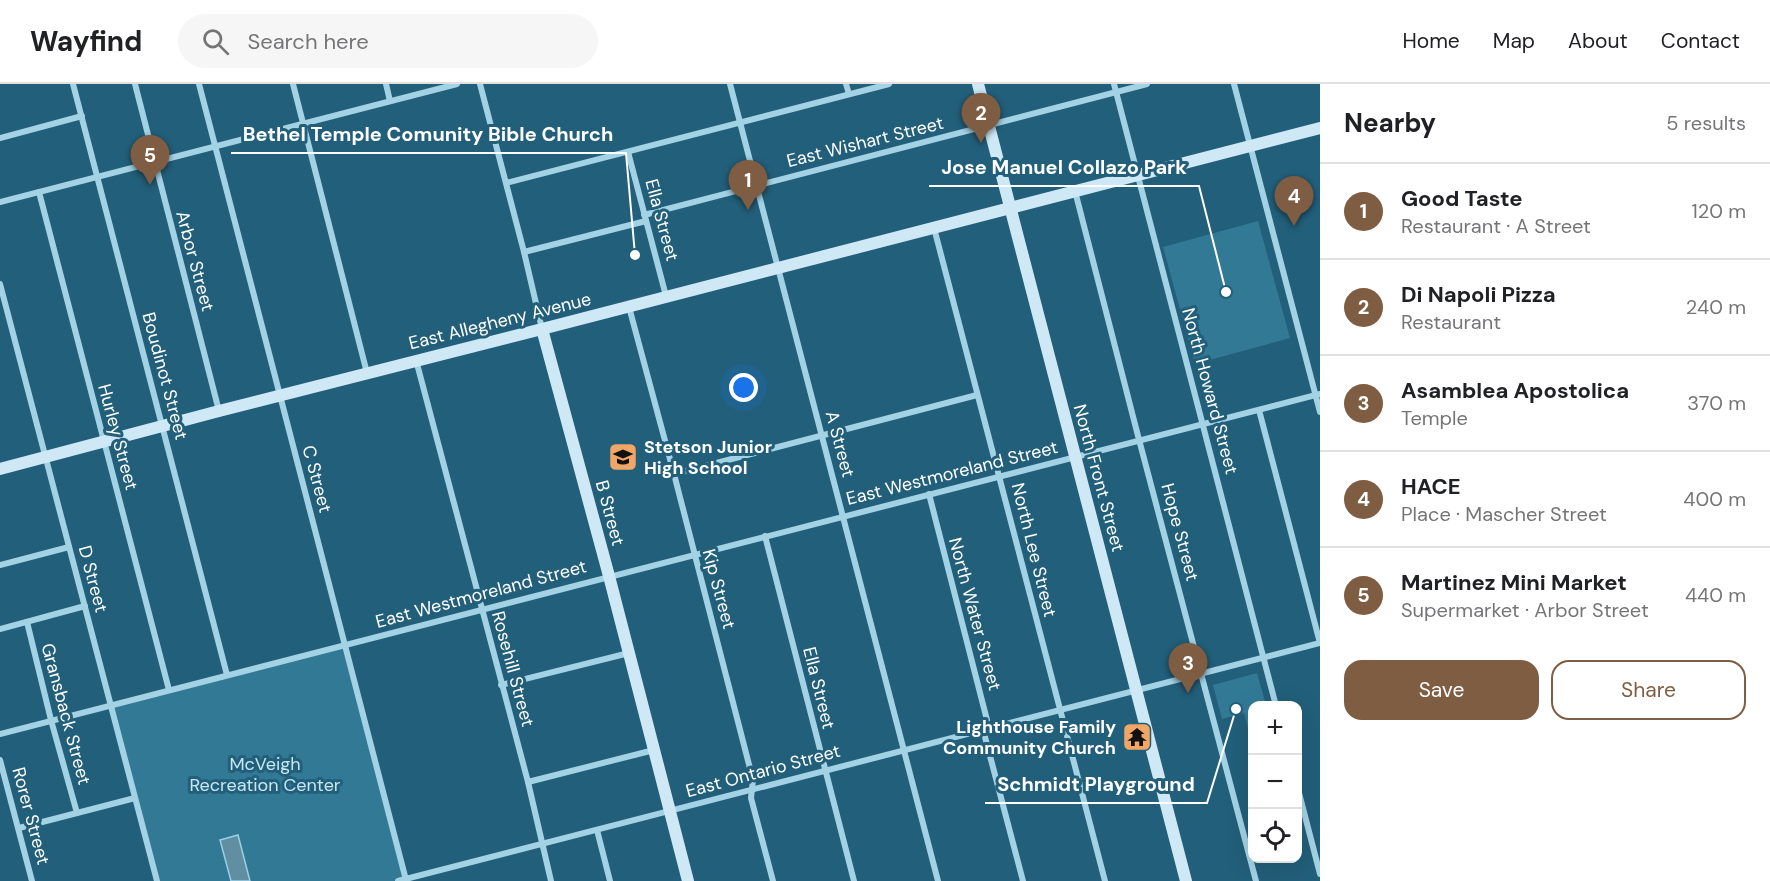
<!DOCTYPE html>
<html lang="en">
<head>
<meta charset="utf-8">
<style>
	body { margin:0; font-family:"DM Sans",sans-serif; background:#f6f6f6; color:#202124 }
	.controls { position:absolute; right:18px; bottom:18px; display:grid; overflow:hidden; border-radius:12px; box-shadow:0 6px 24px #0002 }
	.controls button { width:54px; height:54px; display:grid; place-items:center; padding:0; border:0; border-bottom:2px solid #e0e0e0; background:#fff; color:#202124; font:30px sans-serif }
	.you { position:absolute; left:744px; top:304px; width:21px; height:21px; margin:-15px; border:4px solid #fff; border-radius:50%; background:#1a73e8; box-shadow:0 0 0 9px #1a73e833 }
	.badge { display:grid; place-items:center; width:39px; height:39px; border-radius:50%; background:#7e5d42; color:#fff; font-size:20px; font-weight:700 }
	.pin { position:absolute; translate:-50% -50px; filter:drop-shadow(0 2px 3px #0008) }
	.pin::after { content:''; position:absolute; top:32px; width:21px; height:18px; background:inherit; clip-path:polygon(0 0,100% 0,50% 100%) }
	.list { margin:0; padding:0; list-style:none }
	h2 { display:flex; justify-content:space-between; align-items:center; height:78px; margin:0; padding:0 24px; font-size:26px }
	h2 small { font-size:20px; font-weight:400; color:#757577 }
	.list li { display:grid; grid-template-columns:39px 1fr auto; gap:18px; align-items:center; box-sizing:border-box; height:96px; padding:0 24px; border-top:2px solid #e0e0e0 }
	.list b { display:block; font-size:22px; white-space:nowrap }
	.list p { margin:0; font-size:20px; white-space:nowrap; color:#757577 }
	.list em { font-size:20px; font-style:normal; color:#757577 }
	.actions { display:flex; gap:12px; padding:18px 24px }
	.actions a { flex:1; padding:14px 0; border:2px solid #7e5d42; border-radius:18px; text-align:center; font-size:21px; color:#7e5d42 }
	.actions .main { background:#7e5d42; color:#fff }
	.icon { flex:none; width:33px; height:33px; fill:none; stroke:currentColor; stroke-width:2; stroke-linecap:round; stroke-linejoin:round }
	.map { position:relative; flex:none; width:1320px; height:797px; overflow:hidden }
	header { display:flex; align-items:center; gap:36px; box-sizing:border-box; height:84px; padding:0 30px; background:#fff; border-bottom:2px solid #e0e0e0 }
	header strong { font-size:28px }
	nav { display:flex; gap:33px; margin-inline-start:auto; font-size:21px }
	.search { width:420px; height:54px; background:#f6f6f6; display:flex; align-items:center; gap:15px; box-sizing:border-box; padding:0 21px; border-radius:33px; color:#757577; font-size:22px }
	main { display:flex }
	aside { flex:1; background:#fff }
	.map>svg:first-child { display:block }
	.green { fill:#327996 }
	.water { fill:#618ea1; stroke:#98d0e6; stroke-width:1.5 }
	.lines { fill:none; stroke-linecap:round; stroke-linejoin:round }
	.street { stroke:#a4d2e5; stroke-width:6 }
	.secondary { stroke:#cee8f5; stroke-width:12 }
	.labels { text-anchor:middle; stroke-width:6; stroke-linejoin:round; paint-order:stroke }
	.street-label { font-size:18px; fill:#fff; stroke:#225f7a }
	.poi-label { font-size:18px; font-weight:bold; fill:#fff; stroke:#225f7a; text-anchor:start }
	.park-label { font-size:18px; fill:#c7e7f4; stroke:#225f7a }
	.leader { fill:none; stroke:#fff; stroke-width:2 }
	.callout-dot { fill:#fff; stroke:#225f7a; stroke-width:2 }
	.callout-label { font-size:20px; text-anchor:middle; font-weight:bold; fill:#fff; stroke:#225f7a; stroke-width:6; stroke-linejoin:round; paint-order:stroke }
</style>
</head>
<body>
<header>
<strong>Wayfind</strong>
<div class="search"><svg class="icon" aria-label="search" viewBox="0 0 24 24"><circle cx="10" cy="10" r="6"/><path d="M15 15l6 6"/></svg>Search here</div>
<nav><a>Home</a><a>Map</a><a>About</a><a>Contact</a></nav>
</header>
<main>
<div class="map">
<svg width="1320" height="797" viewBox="0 0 1320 797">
	<rect width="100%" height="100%" fill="#225f7a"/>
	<g class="green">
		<path d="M1258,137L1290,254L1195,280L1163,163Z"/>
		<path d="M345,561L406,795L398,797H157L111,621Z"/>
		<path d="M1257,589L1266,621L1252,622L1251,656L1244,629L1222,635L1213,601Z"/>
	</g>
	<path class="water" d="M238,751L250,797H231L220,756Z"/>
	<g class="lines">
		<g class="street">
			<path d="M73,0L227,591"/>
			<path d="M135,0L219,327"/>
			<path d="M199,0L406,796"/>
			<path d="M293,0L367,289"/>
			<path d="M386,0L390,17"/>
			<path d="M480,0L524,168L542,245"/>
			<path d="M730,0L938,797"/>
			<path d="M846,0L849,10"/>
			<path d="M1114,0L1276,622"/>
			<path d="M1234,0L1320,328"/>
			<path d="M0,54L82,32"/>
			<path d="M628,68L666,212"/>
			<path d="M506,99L889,0"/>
			<path d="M1075,107L1137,348L1256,797"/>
			<path d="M39,108L169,606"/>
			<path d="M0,118L457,0"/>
			<path d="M644,131L1147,0"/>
			<path d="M934,144L1105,797"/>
			<path d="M524,168L646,137"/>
			<path d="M0,200L157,797"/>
			<path d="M629,223L674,390L753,696L751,714L773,797"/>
			<path d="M416,276L528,698L551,797"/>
			<path d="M1259,326L1320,559"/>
			<path d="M674,390L977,311"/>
			<path d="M929,410L987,636L985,653L1023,797"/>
			<path d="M765,452L854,797"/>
			<path d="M0,481L69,463"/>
			<path d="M27,538L51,636L77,729"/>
			<path d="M0,545L85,522"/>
			<path d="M501,601L629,569"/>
			<path d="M0,650L1320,310"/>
			<path d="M0,676L32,797"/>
			<path d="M528,698L654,666"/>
			<path d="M1298,705L1320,790"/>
			<path d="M19,744L135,714"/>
			<path d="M597,746L610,797"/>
			<path d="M398,797L1320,559"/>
		</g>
		<g class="secondary">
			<path d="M978,0L1186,797"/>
			<path d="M542,245L609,492L688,797"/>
			<path d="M0,385L219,327L542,245L1320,44"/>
		</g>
	</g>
	<defs>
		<g id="school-square" transform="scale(1.5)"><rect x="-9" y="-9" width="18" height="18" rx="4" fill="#f1a666" stroke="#225f7a"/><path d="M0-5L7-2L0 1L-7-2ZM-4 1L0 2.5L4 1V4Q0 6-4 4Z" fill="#111"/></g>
		<g id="temple-square" transform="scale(1.5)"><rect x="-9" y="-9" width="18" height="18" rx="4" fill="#f1a666" stroke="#225f7a"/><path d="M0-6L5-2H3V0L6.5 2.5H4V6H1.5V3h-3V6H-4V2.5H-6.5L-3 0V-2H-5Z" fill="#111"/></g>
	</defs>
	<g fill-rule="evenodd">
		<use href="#school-square" x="623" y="373"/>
		<use href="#temple-square" x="1137" y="653"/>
	</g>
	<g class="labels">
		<g class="street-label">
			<text transform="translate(865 58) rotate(-14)" y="6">East Wishart Street</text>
			<text transform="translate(662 136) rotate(75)" y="6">Ella Street</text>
			<text transform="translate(195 177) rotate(75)" y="6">Arbor Street</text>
			<text transform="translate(500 237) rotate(-14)" y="6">East Allegheny Avenue</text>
			<text transform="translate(165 292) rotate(75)" y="6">Boudinot Street</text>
			<text transform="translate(1210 307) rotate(75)" y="6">North Howard Street</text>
			<text transform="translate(118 353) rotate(75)" y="6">Hurley Street</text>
			<text transform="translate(840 360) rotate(75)" y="6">A Street</text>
			<text transform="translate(952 389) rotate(-14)" y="6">East Westmoreland Street</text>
			<text transform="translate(1099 394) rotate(75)" y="6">North Front Street</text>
			<text transform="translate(317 395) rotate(75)" y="6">C Street</text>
			<text transform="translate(610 429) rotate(75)" y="6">B Street</text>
			<text transform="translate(1180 448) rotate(75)" y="6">Hope Street</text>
			<text transform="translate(1034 466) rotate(76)" y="6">North Lee Street</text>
			<text transform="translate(93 495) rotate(75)" y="6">D Street</text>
			<text transform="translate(719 505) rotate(75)" y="6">Kip Street</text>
			<text transform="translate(481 510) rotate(-15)" y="6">East Westmoreland Street</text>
			<text transform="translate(975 530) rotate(75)" y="6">North Water Street</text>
			<text transform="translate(513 585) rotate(75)" y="6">Rosehill Street</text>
			<text transform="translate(819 604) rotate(76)" y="6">Ella Street</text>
			<text transform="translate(66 630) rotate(75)" y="6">Gransback Street</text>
			<text transform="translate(763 687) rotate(-15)" y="6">East Ontario Street</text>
			<text transform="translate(31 732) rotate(75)" y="6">Rorer Street</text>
		</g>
		<g class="poi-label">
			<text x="644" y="369">Stetson Junior<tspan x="644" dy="21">High School</tspan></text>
			<text x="1116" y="649" text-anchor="end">Lighthouse Family<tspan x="1116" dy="21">Community Church</tspan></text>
		</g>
		<g class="park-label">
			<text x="265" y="686">McVeigh<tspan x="265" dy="21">Recreation Center</tspan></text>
		</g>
	</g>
	<path class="leader" d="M635 171L626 69H231M1226 208L1199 102H929M1236 625L1207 719H985"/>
	<g class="callout-dot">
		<circle cx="635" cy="171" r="6"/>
		<circle cx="1226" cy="208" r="6"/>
		<circle cx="1236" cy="625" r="6"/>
	</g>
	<g class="callout-label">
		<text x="428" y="57">Bethel Temple Comunity Bible Church</text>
		<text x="1064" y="90">Jose Manuel Collazo Park</text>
		<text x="1096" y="707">Schmidt Playground</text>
	</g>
</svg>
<div class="controls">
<button>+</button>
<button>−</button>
<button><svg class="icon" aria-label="locate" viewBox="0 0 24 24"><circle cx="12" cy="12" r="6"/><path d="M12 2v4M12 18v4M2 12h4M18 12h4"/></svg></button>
</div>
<div class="you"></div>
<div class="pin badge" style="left:748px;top:126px">1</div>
<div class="pin badge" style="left:981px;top:59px">2</div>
<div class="pin badge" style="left:1188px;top:609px">3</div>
<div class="pin badge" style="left:1294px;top:142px">4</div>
<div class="pin badge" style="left:150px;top:101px">5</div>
</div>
<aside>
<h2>Nearby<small>5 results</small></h2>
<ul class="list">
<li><span class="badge">1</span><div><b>Good Taste</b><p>Restaurant · A Street</p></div><em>120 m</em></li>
<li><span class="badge">2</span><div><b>Di Napoli Pizza</b><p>Restaurant</p></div><em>240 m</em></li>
<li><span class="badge">3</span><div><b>Asamblea Apostolica</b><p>Temple</p></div><em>370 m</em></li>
<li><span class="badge">4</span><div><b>HACE</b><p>Place · Mascher Street</p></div><em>400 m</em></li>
<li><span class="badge">5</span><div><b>Martinez Mini Market</b><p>Supermarket · Arbor Street</p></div><em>440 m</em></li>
</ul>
<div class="actions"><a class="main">Save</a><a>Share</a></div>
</aside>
</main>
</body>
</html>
